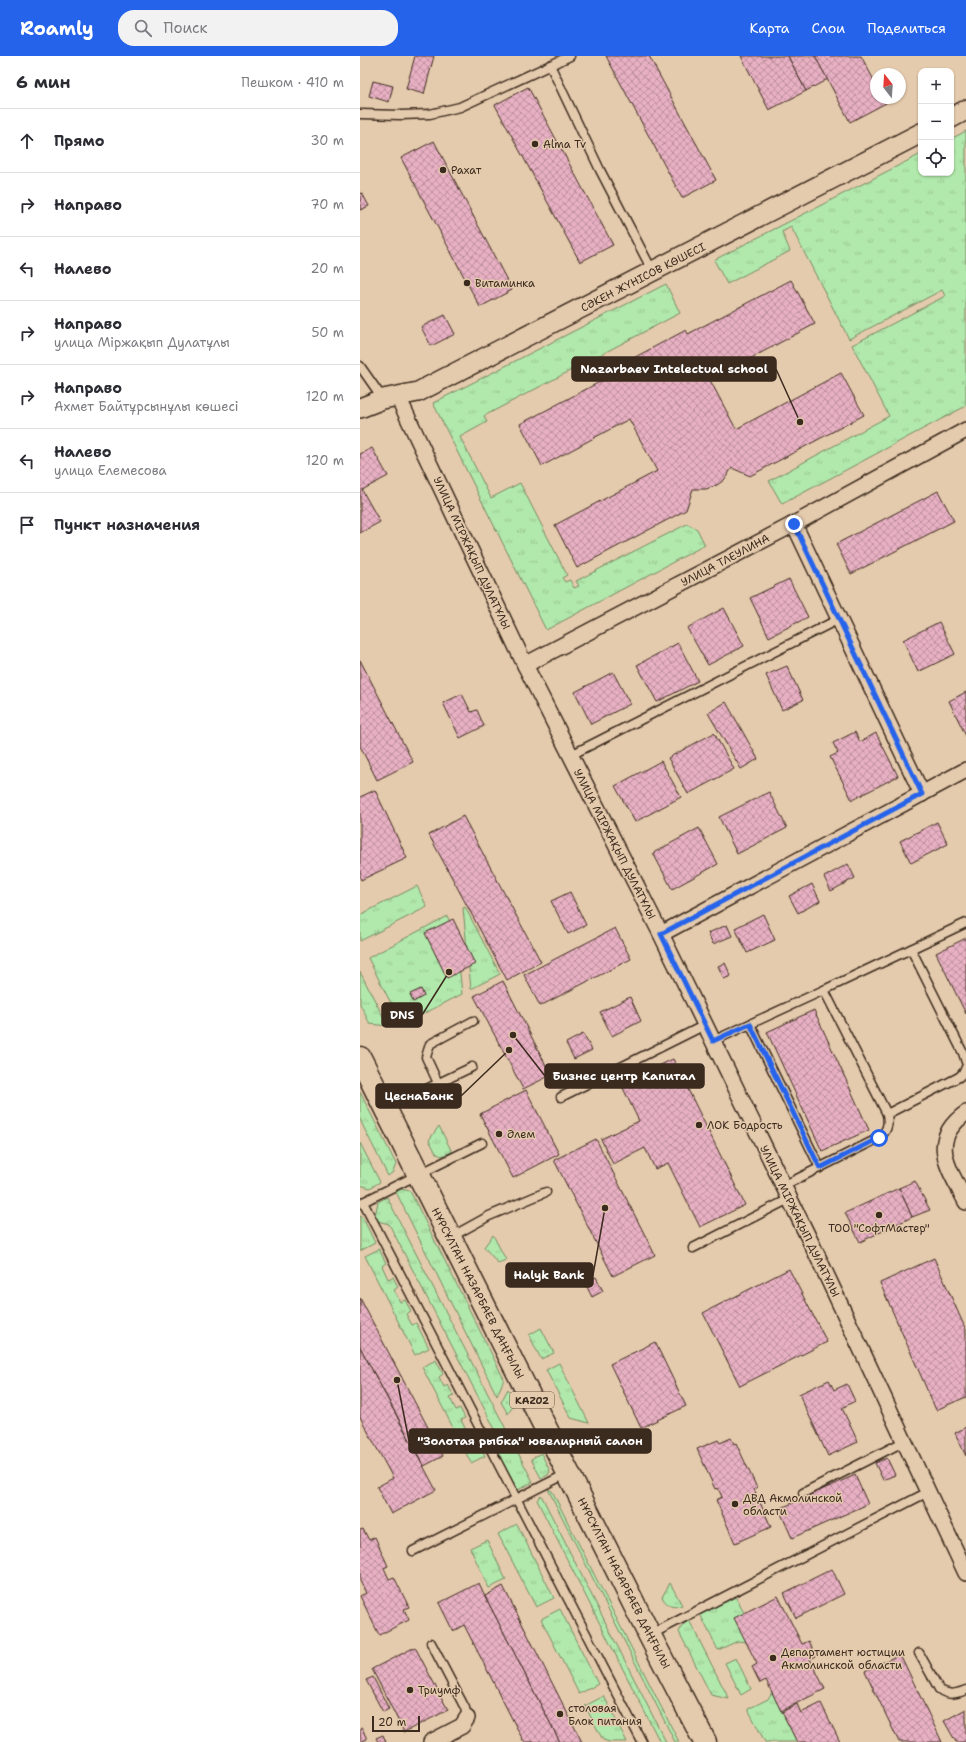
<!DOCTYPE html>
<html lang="ru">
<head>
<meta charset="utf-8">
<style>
	body { margin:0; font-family:"Shantell Sans",sans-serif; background:#f2f2f3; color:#2b2b33 }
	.controls { position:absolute; right:12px; top:12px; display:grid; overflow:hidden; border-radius:8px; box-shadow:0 1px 3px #0004 }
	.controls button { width:36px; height:36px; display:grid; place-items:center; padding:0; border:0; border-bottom:1px solid #e1e1e2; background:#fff; color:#2b2b33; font:20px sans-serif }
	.compass { position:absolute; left:510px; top:12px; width:36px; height:36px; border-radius:50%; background:#fff; box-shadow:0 1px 3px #0004; rotate:343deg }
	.scale { position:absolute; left:12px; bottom:10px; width:48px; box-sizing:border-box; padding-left:4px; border:2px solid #3b2a1e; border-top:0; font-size:11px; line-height:14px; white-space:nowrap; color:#3b2a1e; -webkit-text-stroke:3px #e5cbad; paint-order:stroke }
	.stop { position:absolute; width:12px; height:12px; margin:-9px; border:3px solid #2563eb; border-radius:50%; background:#fff }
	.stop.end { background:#2563eb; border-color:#fff; box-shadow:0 1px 4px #0008 }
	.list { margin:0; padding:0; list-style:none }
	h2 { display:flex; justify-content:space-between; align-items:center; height:52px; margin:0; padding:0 16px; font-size:17px }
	h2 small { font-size:13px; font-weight:400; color:#7c7c81 }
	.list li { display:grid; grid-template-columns:26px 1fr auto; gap:12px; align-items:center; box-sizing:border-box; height:64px; padding:0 16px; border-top:1px solid #e1e1e2 }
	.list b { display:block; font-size:15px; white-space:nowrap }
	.list p { margin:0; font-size:13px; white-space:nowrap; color:#7c7c81 }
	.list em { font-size:13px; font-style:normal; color:#7c7c81 }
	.icon { flex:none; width:22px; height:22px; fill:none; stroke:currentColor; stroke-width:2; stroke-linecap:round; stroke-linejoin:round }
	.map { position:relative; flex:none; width:606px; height:1686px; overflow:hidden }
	header { display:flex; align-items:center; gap:24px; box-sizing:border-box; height:56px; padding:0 20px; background:#2563eb; color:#fff }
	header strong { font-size:19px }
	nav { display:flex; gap:22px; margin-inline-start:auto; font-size:14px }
	.search { width:280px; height:36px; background:#f2f2f3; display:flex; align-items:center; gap:10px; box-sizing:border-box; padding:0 14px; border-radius:16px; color:#7c7c81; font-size:15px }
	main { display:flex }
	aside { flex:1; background:#fff }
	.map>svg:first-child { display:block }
	.grass { fill:url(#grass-tufts); stroke:#768964 }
	.building { fill:url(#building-cross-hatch); stroke:#3b2a1e }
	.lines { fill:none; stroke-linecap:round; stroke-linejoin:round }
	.service-casing { stroke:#3b2a1e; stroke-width:11 }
	.minor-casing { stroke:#3b2a1e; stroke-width:18 }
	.tertiary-casing { stroke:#3b2a1e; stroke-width:22 }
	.trunk-casing { stroke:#3b2a1e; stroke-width:25 }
	.service { stroke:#e5cbad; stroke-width:8 }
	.minor { stroke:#e5cbad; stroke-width:15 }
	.tertiary { stroke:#e5cbad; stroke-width:19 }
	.trunk { stroke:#e5cbad; stroke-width:22 }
	.route { stroke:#2563eb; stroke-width:5 }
	.poi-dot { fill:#3b2a1e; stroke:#e5cbad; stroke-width:1.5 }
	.labels { text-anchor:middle; stroke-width:3; stroke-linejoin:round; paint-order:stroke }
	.shield { fill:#e5cbad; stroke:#6e5a49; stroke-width:1 }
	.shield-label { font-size:10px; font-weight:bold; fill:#3b2a1e }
	.poi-label { font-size:11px; fill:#3b2a1e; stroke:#e5cbad; text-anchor:start }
	.street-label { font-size:11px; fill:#3b2a1e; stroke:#e5cbad }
	.leader { fill:none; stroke:#3b2a1e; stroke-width:1.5 }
	.callout-dot { fill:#3b2a1e; stroke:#e5cbad; stroke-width:1.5 }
	.callout { fill:#3b2a1e; stroke:#3b2a1e; stroke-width:1.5 }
	.callout-label { font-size:12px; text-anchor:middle; font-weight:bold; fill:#fff }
</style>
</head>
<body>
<header>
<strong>Roamly</strong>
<div class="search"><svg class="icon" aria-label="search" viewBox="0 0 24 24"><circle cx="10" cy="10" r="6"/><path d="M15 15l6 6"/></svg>Поиск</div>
<nav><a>Карта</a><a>Слои</a><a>Поделиться</a></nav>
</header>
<main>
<aside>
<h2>6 мин<small>Пешком · 410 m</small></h2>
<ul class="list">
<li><svg class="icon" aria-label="ahead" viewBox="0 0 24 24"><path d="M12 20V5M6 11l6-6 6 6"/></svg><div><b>Прямо</b></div><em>30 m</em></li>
<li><svg class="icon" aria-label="right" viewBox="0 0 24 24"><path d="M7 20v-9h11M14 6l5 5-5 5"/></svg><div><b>Направо</b></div><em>70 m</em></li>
<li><svg class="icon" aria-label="left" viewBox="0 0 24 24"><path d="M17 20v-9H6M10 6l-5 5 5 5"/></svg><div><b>Налево</b></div><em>20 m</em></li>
<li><svg class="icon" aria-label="right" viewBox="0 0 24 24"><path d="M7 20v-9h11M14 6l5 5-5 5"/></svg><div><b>Направо</b><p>улица Міржақып Дулатұлы</p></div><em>50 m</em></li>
<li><svg class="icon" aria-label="right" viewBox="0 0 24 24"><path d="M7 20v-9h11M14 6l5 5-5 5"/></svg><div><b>Направо</b><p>Ахмет Байтұрсынұлы көшесі</p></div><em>120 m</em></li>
<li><svg class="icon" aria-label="left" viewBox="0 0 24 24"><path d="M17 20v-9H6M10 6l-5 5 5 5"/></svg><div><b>Налево</b><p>улица Елемесова</p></div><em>120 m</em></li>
<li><svg class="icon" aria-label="arrive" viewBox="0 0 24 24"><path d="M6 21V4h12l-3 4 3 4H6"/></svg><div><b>Пункт назначения</b></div></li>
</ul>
</aside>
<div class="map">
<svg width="606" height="1686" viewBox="0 0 606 1686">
	<defs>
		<pattern id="grass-tufts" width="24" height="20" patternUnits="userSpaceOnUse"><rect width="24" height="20" fill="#b1e8ab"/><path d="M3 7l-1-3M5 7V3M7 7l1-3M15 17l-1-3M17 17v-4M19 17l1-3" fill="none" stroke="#99c793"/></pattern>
		<pattern id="building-cross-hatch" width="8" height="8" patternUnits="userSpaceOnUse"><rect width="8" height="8" fill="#e8b0c3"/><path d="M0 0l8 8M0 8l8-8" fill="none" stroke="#bd8f9e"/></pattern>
	</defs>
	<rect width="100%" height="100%" fill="#e5cbad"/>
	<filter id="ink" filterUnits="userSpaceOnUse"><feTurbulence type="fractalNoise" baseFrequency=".025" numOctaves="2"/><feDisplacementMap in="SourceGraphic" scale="8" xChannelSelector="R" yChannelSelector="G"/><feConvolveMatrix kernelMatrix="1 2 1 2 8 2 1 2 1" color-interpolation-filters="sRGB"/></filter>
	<g filter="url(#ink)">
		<g class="grass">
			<path d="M606,75V350L422,448L409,425L529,360L492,289L585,240L582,234L489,283L431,171L422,176L430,195L367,228L354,204L561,98V117H591V83Z"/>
			<path d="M306,228L320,257L124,360L127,366L100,381L131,442L160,427L207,519L202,522L205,526L210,524L214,532L219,530L216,525L327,468L337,473L345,489L186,574L73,347Z"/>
			<path d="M57,830L67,851L0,885V859Z"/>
			<path d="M105,851L140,918L111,933L103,852Z"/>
			<path d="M87,860L96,877L102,938L42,969L8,902Z"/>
			<path d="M0,916L28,970L10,968L0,948Z"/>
			<path d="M0,1036L36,1108L33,1116L28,1120L0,1064Z"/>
			<path d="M79,1070L92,1096L81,1100L76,1097L69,1084Z"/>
			<path d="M0,1087L20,1126L10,1132L0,1129Z"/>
			<path d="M41,1133L50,1135L144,1323L137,1340L36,1136Z"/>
			<path d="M27,1141L173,1426L156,1435L134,1394L141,1385L29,1168L18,1165L15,1159L18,1146Z"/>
			<path d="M0,1160L3,1162L15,1187L0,1195Z"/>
			<path d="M133,1179L146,1204L138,1207L124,1191Z"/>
			<path d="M19,1193L26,1207L22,1210L28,1223L33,1221L38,1231L34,1234L40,1246L45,1244L51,1255L46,1258L52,1269L56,1267L69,1292L55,1299L5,1200Z"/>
			<path d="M181,1272L194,1297L181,1303L169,1279Z"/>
			<path d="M76,1304L83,1318L79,1321L84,1331L88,1329L94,1340L90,1342L96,1354L100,1352L105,1362L101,1364L108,1378L113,1376L125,1400L111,1407L62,1311Z"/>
			<path d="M199,1307L229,1367L211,1362L186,1314Z"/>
			<path d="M148,1333C155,1345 156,1346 148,1358L141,1346Z"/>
			<path d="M181,1397L190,1415L188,1419L181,1422L171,1403Z"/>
			<path d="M188,1433L192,1435L319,1686H315Z"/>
			<path d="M181,1439L306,1686H300L182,1454L177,1444Z"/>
			<path d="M157,1468L194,1542L176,1551L138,1478Z"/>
			<path d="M127,1484L146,1524L129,1532L110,1492Z"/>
			<path d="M310,1527L322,1549C313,1553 307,1550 302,1541Z"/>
			<path d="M375,1540L384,1557L386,1586L378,1585L358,1594L340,1558Z"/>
			<path d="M200,1553L238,1628L219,1638L181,1563Z"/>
			<path d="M329,1564L369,1643L351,1639L319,1576L322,1570Z"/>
			<path d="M376,1602L391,1633L381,1639L365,1607Z"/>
			<path d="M412,1636L437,1686H405L388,1653L408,1643Z"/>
			<path d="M244,1640L267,1686H249L243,1684L225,1650Z"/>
		</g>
		<g class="building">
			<path d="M55,0H74L64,38L46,33Z"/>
			<path d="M246,0H289L356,124L322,142Z"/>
			<path d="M381,0H428L446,35L409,54Z"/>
			<path d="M428,0H455L468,23L446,35Z"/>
			<path d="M455,0H501L516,28V42H523L526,47L490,66Z"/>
			<path d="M13,25L33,30L29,46L9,40Z"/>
			<path d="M168,31L253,189L220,206L135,49Z"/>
			<path d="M74,85L152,234L120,251L41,102Z"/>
			<path d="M2,137L9,150L0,154V138Z"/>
			<path d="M431,224L455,268L350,324L376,373L481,317L504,359L390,420L372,412L364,424L357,429L346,433H333L326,454L217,512L195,469L297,415L269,363L182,410L160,368L253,319L251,314L326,274L328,278Z"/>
			<path d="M85,259L95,278L71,290L61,271Z"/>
			<path d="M12,392L28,420L2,434L20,466L0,477V398Z"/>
			<path d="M578,435L594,465L491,518L476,488Z"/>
			<path d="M429,523L448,561L409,581L390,542Z"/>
			<path d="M364,552L384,590L348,609L327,572Z"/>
			<path d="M579,566L595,598L558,616L543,584Z"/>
			<path d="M318,587L338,625L297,646L277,609Z"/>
			<path d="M0,604L53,706L17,724L0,690Z"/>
			<path d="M427,610L443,644L422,654L406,619Z"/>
			<path d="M253,616L270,648L231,668L215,636Z"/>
			<path d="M606,636V680L589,645Z"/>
			<path d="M102,638L111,656L117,654L124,670L100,682L83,647Z"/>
			<path d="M366,646L398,703L381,713L348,657Z"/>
			<path d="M495,676L500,686L516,677L538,720L492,744L470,701L478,697L473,687Z"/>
			<path d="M354,677L374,713L328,738L308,702Z"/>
			<path d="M301,705L321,741L275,766L255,730Z"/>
			<path d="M15,734L47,802L1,824L0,821V741Z"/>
			<path d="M409,736L427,772L377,798L359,761Z"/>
			<path d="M103,760L181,906L147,924L69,779Z"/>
			<path d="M577,766L588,788L551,807L540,785Z"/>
			<path d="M339,772L358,808L312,833L293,797Z"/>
			<path d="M488,808L495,822L471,835L464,821Z"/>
			<path d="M452,828L460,845L438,857L429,840Z"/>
			<path d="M210,836L226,869L208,878L191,845Z"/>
			<path d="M403,858L415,884L387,897L375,872Z"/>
			<path d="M93,863L115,908L87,922L65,877Z"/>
			<path d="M367,869L372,880L353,888L348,877Z"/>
			<path d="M255,872L271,903L180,950L164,919Z"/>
			<path d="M606,882V958L576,897Z"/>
			<path d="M365,907L371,920L364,923L358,910Z"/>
			<path d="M143,925L191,1019L163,1033L114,940Z"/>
			<path d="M61,933L64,940L53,946L50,938Z"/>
			<path d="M270,941L281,965L252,980L240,956Z"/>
			<path d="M454,954L509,1074L462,1095L407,976Z"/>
			<path d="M223,978L232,994L214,1003L206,987Z"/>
			<path d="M313,1003L385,1149L340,1171L308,1107L295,1113L285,1092L253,1108L241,1083L279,1065L261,1028Z"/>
			<path d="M166,1034L199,1098L153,1122L120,1058Z"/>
			<path d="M236,1083L295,1199L253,1220L194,1104Z"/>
			<path d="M555,1125L570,1154L552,1161L539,1132Z"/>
			<path d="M539,1132L552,1161L500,1186L485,1157Z"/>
			<path d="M574,1202L606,1274V1341L576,1354L520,1227Z"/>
			<path d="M429,1213L467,1286L380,1330L343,1257Z"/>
			<path d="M236,1221L243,1235L232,1241L225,1227Z"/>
			<path d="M0,1242L83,1400L64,1410L0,1291Z"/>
			<path d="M295,1286L326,1350L281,1372L250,1308Z"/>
			<path d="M0,1291L76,1434L31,1458L17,1431L33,1422L0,1361Z"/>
			<path d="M469,1324L474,1334L487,1328L495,1345L482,1352L498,1386L468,1400L439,1338Z"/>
			<path d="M606,1371V1400L595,1377Z"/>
			<path d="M371,1382L374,1388L376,1387L397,1432L394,1433L411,1471L375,1487L356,1444L362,1441L358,1432L355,1433L337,1393L358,1384L360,1387Z"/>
			<path d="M527,1402L535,1419L523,1424L515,1407Z"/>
			<path d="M495,1419L508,1448L432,1482L419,1453Z"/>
			<path d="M3,1473L9,1484L15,1481L28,1510L24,1512L29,1523L34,1521L49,1551L44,1553L49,1564L19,1579L0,1540L6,1537L0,1525V1474Z"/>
			<path d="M472,1513L484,1538L436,1562L424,1537Z"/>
			<path d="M119,1527L125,1540L200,1686H164L104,1569L93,1575L79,1547Z"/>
			<path d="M143,1530L222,1686H200L125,1540Z"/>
			<path d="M418,1540L442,1588L449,1585L456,1600L450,1603L465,1633L421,1655L406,1624L400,1627L392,1611L397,1608L374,1562Z"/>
			<path d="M55,1591L88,1654L44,1676L12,1613Z"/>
			<path d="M540,1598L582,1686H539L537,1682L505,1615Z"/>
			<path d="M13,1621L29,1653L23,1656L6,1624Z"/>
			<path d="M461,1647L480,1686H437L422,1656L437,1648L441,1657Z"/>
			<path d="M606,1653V1686H596L584,1665Z"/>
			<path d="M2,1672L7,1683L0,1686V1673Z"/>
			<path d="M23,1679L26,1686H18L16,1682Z"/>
		</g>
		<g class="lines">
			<g class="service-casing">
				<g id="service">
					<path d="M190,9L240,114L293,216"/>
					<path d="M0,58L41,59L70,58L100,51L210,0"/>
					<path d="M0,310L23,343"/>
					<path d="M211,699L479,563"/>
					<path d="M551,893L603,997L606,1006"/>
					<path d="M464,934L606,867"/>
					<path d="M390,968L460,1112"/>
					<path d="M353,985L464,934L527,1058C529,1069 527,1075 519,1082L423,1130"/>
					<path d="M78,1027L66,1001L70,988L113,965"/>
					<path d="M201,1041L345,969"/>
					<path d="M27,1052L112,1011"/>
					<path d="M527,1058L599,1021L604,1016L606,1011"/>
					<path d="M122,1087L3,1146L282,1686"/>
					<path d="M91,1181L129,1160L186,1136"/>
					<path d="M333,1192L429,1143"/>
					<path d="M443,1437L545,1385"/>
					<path d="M53,1495L208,1417"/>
					<path d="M290,1579L568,1436"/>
					<path d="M71,1587L105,1652L107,1662"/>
					<path d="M559,1597L579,1633C588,1640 596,1638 606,1634"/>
				</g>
			</g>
			<g class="minor-casing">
				<g id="minor">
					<path d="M38,341L165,609L301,878L457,1199L606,1517"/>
					<path d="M434,468L562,738"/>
					<path d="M165,609L434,468L606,374"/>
					<path d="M301,878L606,714"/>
					<path d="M606,1057C567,1085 589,1112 606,1146"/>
					<path d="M71,1686L102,1670L107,1662"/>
				</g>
			</g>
			<g class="tertiary-casing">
				<g id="tertiary">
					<path d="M591,62L606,54"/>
					<path d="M0,352L23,343L58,336L561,77"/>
				</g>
			</g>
			<g class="trunk-casing">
				<path id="trunk" d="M0,1002L290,1580L345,1686"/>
			</g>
			<use href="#service" class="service"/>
			<use href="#minor" class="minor"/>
			<use href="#tertiary" class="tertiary"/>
			<use href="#trunk" class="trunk"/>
		</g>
	</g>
	<g class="lines" filter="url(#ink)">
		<path class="route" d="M434,468L562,738L301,878L353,985L390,968L460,1112L519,1082"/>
	</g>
	<g class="poi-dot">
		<circle cx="175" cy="88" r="4"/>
		<circle cx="83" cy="114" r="4"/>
		<circle cx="107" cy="227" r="4"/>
		<circle cx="339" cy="1069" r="4"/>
		<circle cx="139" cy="1078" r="4"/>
		<circle cx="519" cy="1159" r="4"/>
		<circle cx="375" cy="1448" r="4"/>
		<circle cx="413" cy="1602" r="4"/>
		<circle cx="50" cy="1634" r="4"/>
		<circle cx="200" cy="1658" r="4"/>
	</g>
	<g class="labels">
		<rect class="shield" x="150" y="1336" width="44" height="16" rx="3"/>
		<g class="shield-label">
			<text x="172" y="1348">KАZ02</text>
		</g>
		<g class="poi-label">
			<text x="183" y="92">Alma Tv</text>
			<text x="91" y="118">Рахат</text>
			<text x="115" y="231">Витаминка</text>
			<text x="347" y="1073">ЛОК Бодрость</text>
			<text x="147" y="1082">Әлем</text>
			<text x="519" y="1176" text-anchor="middle">ТОО "СофтМастер"</text>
			<text x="383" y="1446">ДВД Акмолинской<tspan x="383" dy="13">области</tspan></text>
			<text x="421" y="1600">Департамент юстиции<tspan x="421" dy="13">Акмолинской области</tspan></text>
			<text x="58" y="1638">Триумф</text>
			<text x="208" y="1656">столовая<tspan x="208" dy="13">Блок питания</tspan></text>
		</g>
		<g class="street-label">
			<text transform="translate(283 221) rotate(-27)" y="4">СӘКЕН ЖҮНІСОВ КӨШЕСІ</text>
			<text transform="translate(112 497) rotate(65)" y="4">УЛИЦА МІРЖАҚЫП ДУЛАТҰЛЫ</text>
			<text transform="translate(365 504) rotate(-28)" y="4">УЛИЦА ТЛЕУЛИНА</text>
			<text transform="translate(255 788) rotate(63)" y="4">УЛИЦА МІРЖАҚЫП ДУЛАТҰЛЫ</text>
			<text transform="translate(440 1165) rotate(64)" y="4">УЛИЦА МІРЖАҚЫП ДУЛАТҰЛЫ</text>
			<text transform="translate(118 1237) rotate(63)" y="4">НҰРСҰЛТАН НАЗАРБАЕВ ДАҢҒЫЛЫ</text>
			<text transform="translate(264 1527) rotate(63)" y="4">НҰРСҰЛТАН НАЗАРБАЕВ ДАҢҒЫЛЫ</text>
		</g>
	</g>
	<path class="leader" d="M440 366L416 313M89 916L62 959M153 979L185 1020M149 994L101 1040M245 1152L233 1219M37 1324L49 1385"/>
	<g class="callout-dot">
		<circle cx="440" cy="366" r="4"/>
		<circle cx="89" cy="916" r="4"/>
		<circle cx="153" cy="979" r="4"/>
		<circle cx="149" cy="994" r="4"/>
		<circle cx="245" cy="1152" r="4"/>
		<circle cx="37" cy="1324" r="4"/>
	</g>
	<g class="callout">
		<rect x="212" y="301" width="204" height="24" rx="4"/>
		<rect x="22" y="947" width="40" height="24" rx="4"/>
		<rect x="185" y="1008" width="159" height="24" rx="4"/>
		<rect x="16" y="1028" width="85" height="24" rx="4"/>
		<rect x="146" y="1207" width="87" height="24" rx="4"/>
		<rect x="49" y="1373" width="242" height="24" rx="4"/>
	</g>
	<g class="callout-label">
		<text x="314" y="317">Nazarbaev Intelectual school</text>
		<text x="42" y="963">DNS</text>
		<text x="264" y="1024">Бизнес центр Капитал</text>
		<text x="59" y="1044">ЦеснаБанк</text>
		<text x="189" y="1223">Halyk Bank</text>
		<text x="170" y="1389">"Золотая рыбка" ювелирный салон</text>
	</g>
</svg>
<div class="controls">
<button>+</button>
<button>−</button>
<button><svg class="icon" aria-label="locate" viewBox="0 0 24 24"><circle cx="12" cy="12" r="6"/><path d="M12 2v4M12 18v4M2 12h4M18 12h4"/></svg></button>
</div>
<svg class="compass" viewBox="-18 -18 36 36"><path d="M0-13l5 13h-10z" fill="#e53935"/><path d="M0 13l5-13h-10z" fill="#7c7c81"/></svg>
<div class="scale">20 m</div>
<div class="stop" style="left:519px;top:1082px"></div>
<div class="stop end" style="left:434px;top:468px"></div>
</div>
</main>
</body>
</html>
